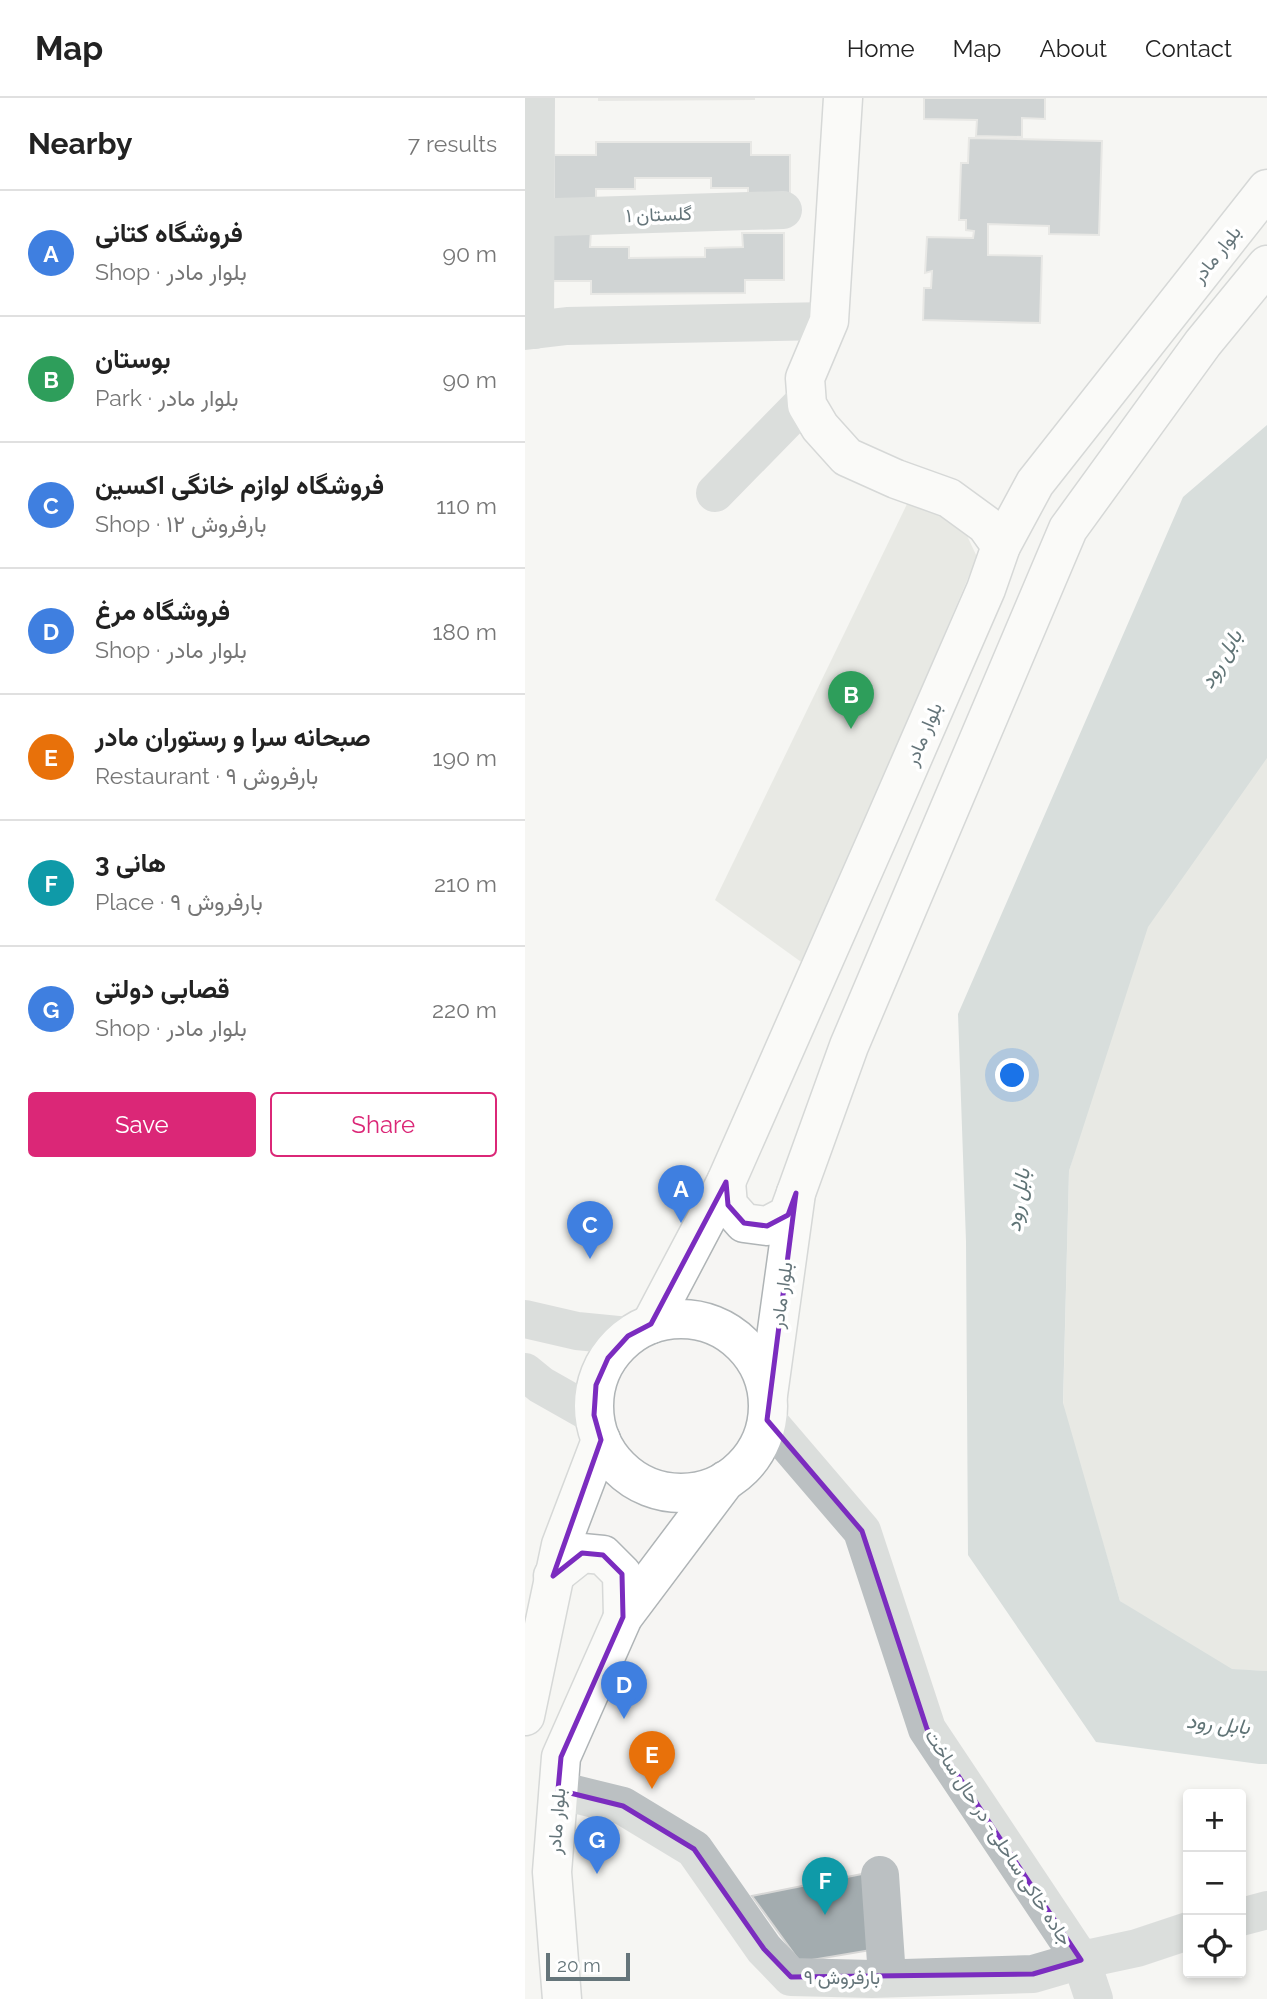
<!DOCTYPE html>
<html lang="en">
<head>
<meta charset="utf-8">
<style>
	body { margin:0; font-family:Raleway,Vazirmatn,sans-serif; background:#f6f6f6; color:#222 }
	.controls { position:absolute; right:21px; bottom:21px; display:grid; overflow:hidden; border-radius:7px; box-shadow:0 4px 10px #0003 }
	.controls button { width:63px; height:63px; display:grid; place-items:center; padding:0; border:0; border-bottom:2px solid #e0e0e0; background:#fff; color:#222; font:35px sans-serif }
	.scale { position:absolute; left:21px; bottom:18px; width:84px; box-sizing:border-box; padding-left:7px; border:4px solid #65757a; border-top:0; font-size:19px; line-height:24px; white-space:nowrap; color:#65757a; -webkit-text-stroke:5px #fff; paint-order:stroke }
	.you { position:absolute; left:488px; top:978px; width:24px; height:24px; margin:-18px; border:5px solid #fff; border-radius:50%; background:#1a73e8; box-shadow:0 0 0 10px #1a73e833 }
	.badge { display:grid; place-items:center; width:46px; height:46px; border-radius:50%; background:#db2777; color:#fff; font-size:23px; font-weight:700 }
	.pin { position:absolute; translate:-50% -58px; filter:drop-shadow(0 2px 4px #0008) }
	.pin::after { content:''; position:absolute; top:37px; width:24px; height:21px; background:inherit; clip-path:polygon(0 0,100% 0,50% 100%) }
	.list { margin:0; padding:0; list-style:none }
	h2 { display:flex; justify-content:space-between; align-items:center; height:91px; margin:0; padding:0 28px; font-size:30px }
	h2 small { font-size:23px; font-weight:400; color:#767676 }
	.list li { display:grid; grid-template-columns:46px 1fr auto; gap:21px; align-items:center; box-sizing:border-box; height:126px; padding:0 28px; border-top:2px solid #e0e0e0 }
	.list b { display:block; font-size:26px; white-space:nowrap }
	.list p { margin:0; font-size:23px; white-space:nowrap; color:#767676 }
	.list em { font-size:23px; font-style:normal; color:#767676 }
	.actions { display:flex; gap:14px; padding:21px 28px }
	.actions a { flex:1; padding:16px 0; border:2px solid #db2777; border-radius:7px; text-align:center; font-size:24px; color:#db2777 }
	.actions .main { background:#db2777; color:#fff }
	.icon { flex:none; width:38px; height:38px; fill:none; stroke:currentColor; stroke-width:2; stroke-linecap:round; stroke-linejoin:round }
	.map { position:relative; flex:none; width:742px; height:1901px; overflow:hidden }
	header { display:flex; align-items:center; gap:42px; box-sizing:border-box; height:98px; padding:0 35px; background:#fff; border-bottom:2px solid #e0e0e0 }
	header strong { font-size:33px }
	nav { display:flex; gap:38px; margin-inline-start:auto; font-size:24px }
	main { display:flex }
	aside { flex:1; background:#fff }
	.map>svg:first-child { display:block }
	.green { fill:#d7dad3 }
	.water { fill:#b3c1c2 }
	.building { fill:#a3acaf; stroke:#d7d7d6; stroke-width:2 }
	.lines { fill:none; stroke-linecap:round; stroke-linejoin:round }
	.major-casing { stroke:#afb4b6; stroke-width:41 }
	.minor { stroke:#bbc0c2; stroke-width:38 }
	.major { stroke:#fff; stroke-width:38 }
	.marked { fill:none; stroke:#7b2cbf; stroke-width:5; stroke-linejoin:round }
	.labels { text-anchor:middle; stroke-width:7; stroke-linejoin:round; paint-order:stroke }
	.street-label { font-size:19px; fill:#65757a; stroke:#fff }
	.water-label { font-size:21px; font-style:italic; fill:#607476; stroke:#fff }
</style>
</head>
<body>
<header>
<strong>Map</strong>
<nav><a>Home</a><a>Map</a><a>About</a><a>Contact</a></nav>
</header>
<main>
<aside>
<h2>Nearby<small>7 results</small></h2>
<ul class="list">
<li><span class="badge" style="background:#3f7fe0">A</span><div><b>فروشگاه کتانی</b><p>Shop · بلوار مادر</p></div><em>90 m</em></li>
<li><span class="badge" style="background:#2e9e5b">B</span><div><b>بوستان</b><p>Park · بلوار مادر</p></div><em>90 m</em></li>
<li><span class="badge" style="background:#3f7fe0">C</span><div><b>فروشگاه لوازم خانگی اکسین</b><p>Shop · بارفروش ۱۲</p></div><em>110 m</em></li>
<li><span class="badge" style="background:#3f7fe0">D</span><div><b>فروشگاه مرغ</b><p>Shop · بلوار مادر</p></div><em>180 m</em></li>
<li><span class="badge" style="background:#e8710a">E</span><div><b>صبحانه سرا و رستوران مادر</b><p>Restaurant · بارفروش ۹</p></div><em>190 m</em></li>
<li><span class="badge" style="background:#0f9aa8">F</span><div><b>هانی 3</b><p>Place · بارفروش ۹</p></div><em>210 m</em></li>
<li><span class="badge" style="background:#3f7fe0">G</span><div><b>قصابی دولتی</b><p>Shop · بلوار مادر</p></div><em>220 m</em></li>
</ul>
<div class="actions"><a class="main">Save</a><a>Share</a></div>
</aside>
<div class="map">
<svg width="742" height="1901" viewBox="0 0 742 1901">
	<rect width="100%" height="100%" fill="#f6f5f3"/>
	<g class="green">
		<path d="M383,404L437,427L452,459L279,866L190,802Z"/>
		<path d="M742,582V1573L695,1571L595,1503L538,1311L544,1073L594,904L679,679Z"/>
	</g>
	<path class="water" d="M742,327V660L623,829L544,1073L538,1305L595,1503L707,1571L742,1573V1666H734L571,1644L443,1457L441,1143L433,916L658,399Z"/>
	<g class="building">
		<path d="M74,0H229V1L74,2Z"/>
		<path d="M399,0H520V21L497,20V39L451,38L452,22L399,21Z"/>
		<path d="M444,40L577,43L574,137L524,136V128L463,126V157L517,158L515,225L398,222L399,190H406L407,173L400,175L402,139L448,140L449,133L441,132V122H434L436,65H443Z"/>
		<path d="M71,44H226V57H265V105H223V90H186V80H110V91H71V107H29V57H71Z"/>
		<path d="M24,133H66L65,149H104V160L180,159V150L218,149L217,135H259V182H220V195L66,196V183H24Z"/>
		<path d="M352,1773V1851L275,1864L227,1798Z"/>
	</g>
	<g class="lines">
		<g class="major-casing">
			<g id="major">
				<path d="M318,0L304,223L280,280L282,307L295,329L322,359L371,381L424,400L461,427L476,448"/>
				<path d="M201,1084L203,1107L219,1125L242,1128L263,1117L271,1095"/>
				<circle cx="156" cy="1308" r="87"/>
				<path d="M126,1226L201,1084L357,730L461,491L476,448L510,385L742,91"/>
				<path d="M243,1297L271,1095L324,948L543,431L678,245L742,167"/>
				<path d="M28,1478L57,1455L78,1457L97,1476L98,1519"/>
				<path d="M0,1618L36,1447L76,1342"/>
				<path d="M37,1901L27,1774L36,1659L98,1519L201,1382"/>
			</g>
		</g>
		<g class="minor">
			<path d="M0,120L258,112"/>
			<path d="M10,232L11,0"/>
			<path d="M0,233L42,228L304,223"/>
			<path d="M190,395L281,302"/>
			<path d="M0,1221L52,1233L103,1238"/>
			<path d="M0,1274L16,1287L69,1317"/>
			<path d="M242,1322L337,1433L402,1631L556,1862L612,1850L663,1833"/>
			<path d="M33,1692L98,1708L169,1751L239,1851L266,1879L347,1881L508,1876L556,1862L569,1901"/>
			<path d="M355,1777L362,1879"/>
			<path d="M716,1819L742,1812"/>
		</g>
		<use href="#major" class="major"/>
	</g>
	<path d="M0 0H742V1901H0ZM201,1084L203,1107L219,1125L242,1128L263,1117L271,1095L242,1322L337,1433L402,1631L556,1862L508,1876L266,1879L239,1851L169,1751L98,1708L33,1692L36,1659L98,1519L97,1476L78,1457L57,1455L28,1478L76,1342L69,1317L71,1287L83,1260L103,1238L126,1226Z" fill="#f6f5f3" fill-opacity=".55" fill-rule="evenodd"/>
	<path class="marked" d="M201,1084L203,1107L219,1125L242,1128L263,1117L271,1095L242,1322L337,1433L402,1631L556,1862L508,1876L266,1879L239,1851L169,1751L98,1708L33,1692L36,1659L98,1519L97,1476L78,1457L57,1455L28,1478L76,1342L69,1317L71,1287L83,1260L103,1238L126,1226Z"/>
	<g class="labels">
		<g class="street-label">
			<text transform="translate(134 116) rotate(-2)" y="7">گلستان ۱</text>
			<text transform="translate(691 156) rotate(-52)" y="7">بلوار مادر</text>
			<text transform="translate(398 636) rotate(-67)" y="7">بلوار مادر</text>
			<text transform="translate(256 1197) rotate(-82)" y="7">بلوار مادر</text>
			<text transform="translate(31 1723) rotate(-86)" y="7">بلوار مادر</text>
			<text transform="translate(474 1739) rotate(57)" y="7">جاده خاکی ساحلی- در حال ساخت</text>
			<text x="317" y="1886">بارفروش ۹</text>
		</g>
		<g class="water-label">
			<text transform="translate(696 561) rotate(-60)" y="7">بابل رود</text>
			<text transform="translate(493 1102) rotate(-81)" y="7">بابل رود</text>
			<text transform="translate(693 1626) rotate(6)" y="7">بابل رود</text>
		</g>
	</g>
</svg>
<div class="controls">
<button>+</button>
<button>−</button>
<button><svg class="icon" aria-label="locate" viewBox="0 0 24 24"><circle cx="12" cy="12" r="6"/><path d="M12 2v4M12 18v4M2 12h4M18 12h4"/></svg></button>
</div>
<div class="scale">20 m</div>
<div class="you"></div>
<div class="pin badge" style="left:156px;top:1125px;background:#3f7fe0">A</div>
<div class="pin badge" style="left:326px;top:631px;background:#2e9e5b">B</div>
<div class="pin badge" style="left:65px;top:1161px;background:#3f7fe0">C</div>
<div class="pin badge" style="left:99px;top:1621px;background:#3f7fe0">D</div>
<div class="pin badge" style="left:127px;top:1691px;background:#e8710a">E</div>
<div class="pin badge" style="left:300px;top:1817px;background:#0f9aa8">F</div>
<div class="pin badge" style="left:72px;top:1776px;background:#3f7fe0">G</div>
</div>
</main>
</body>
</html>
